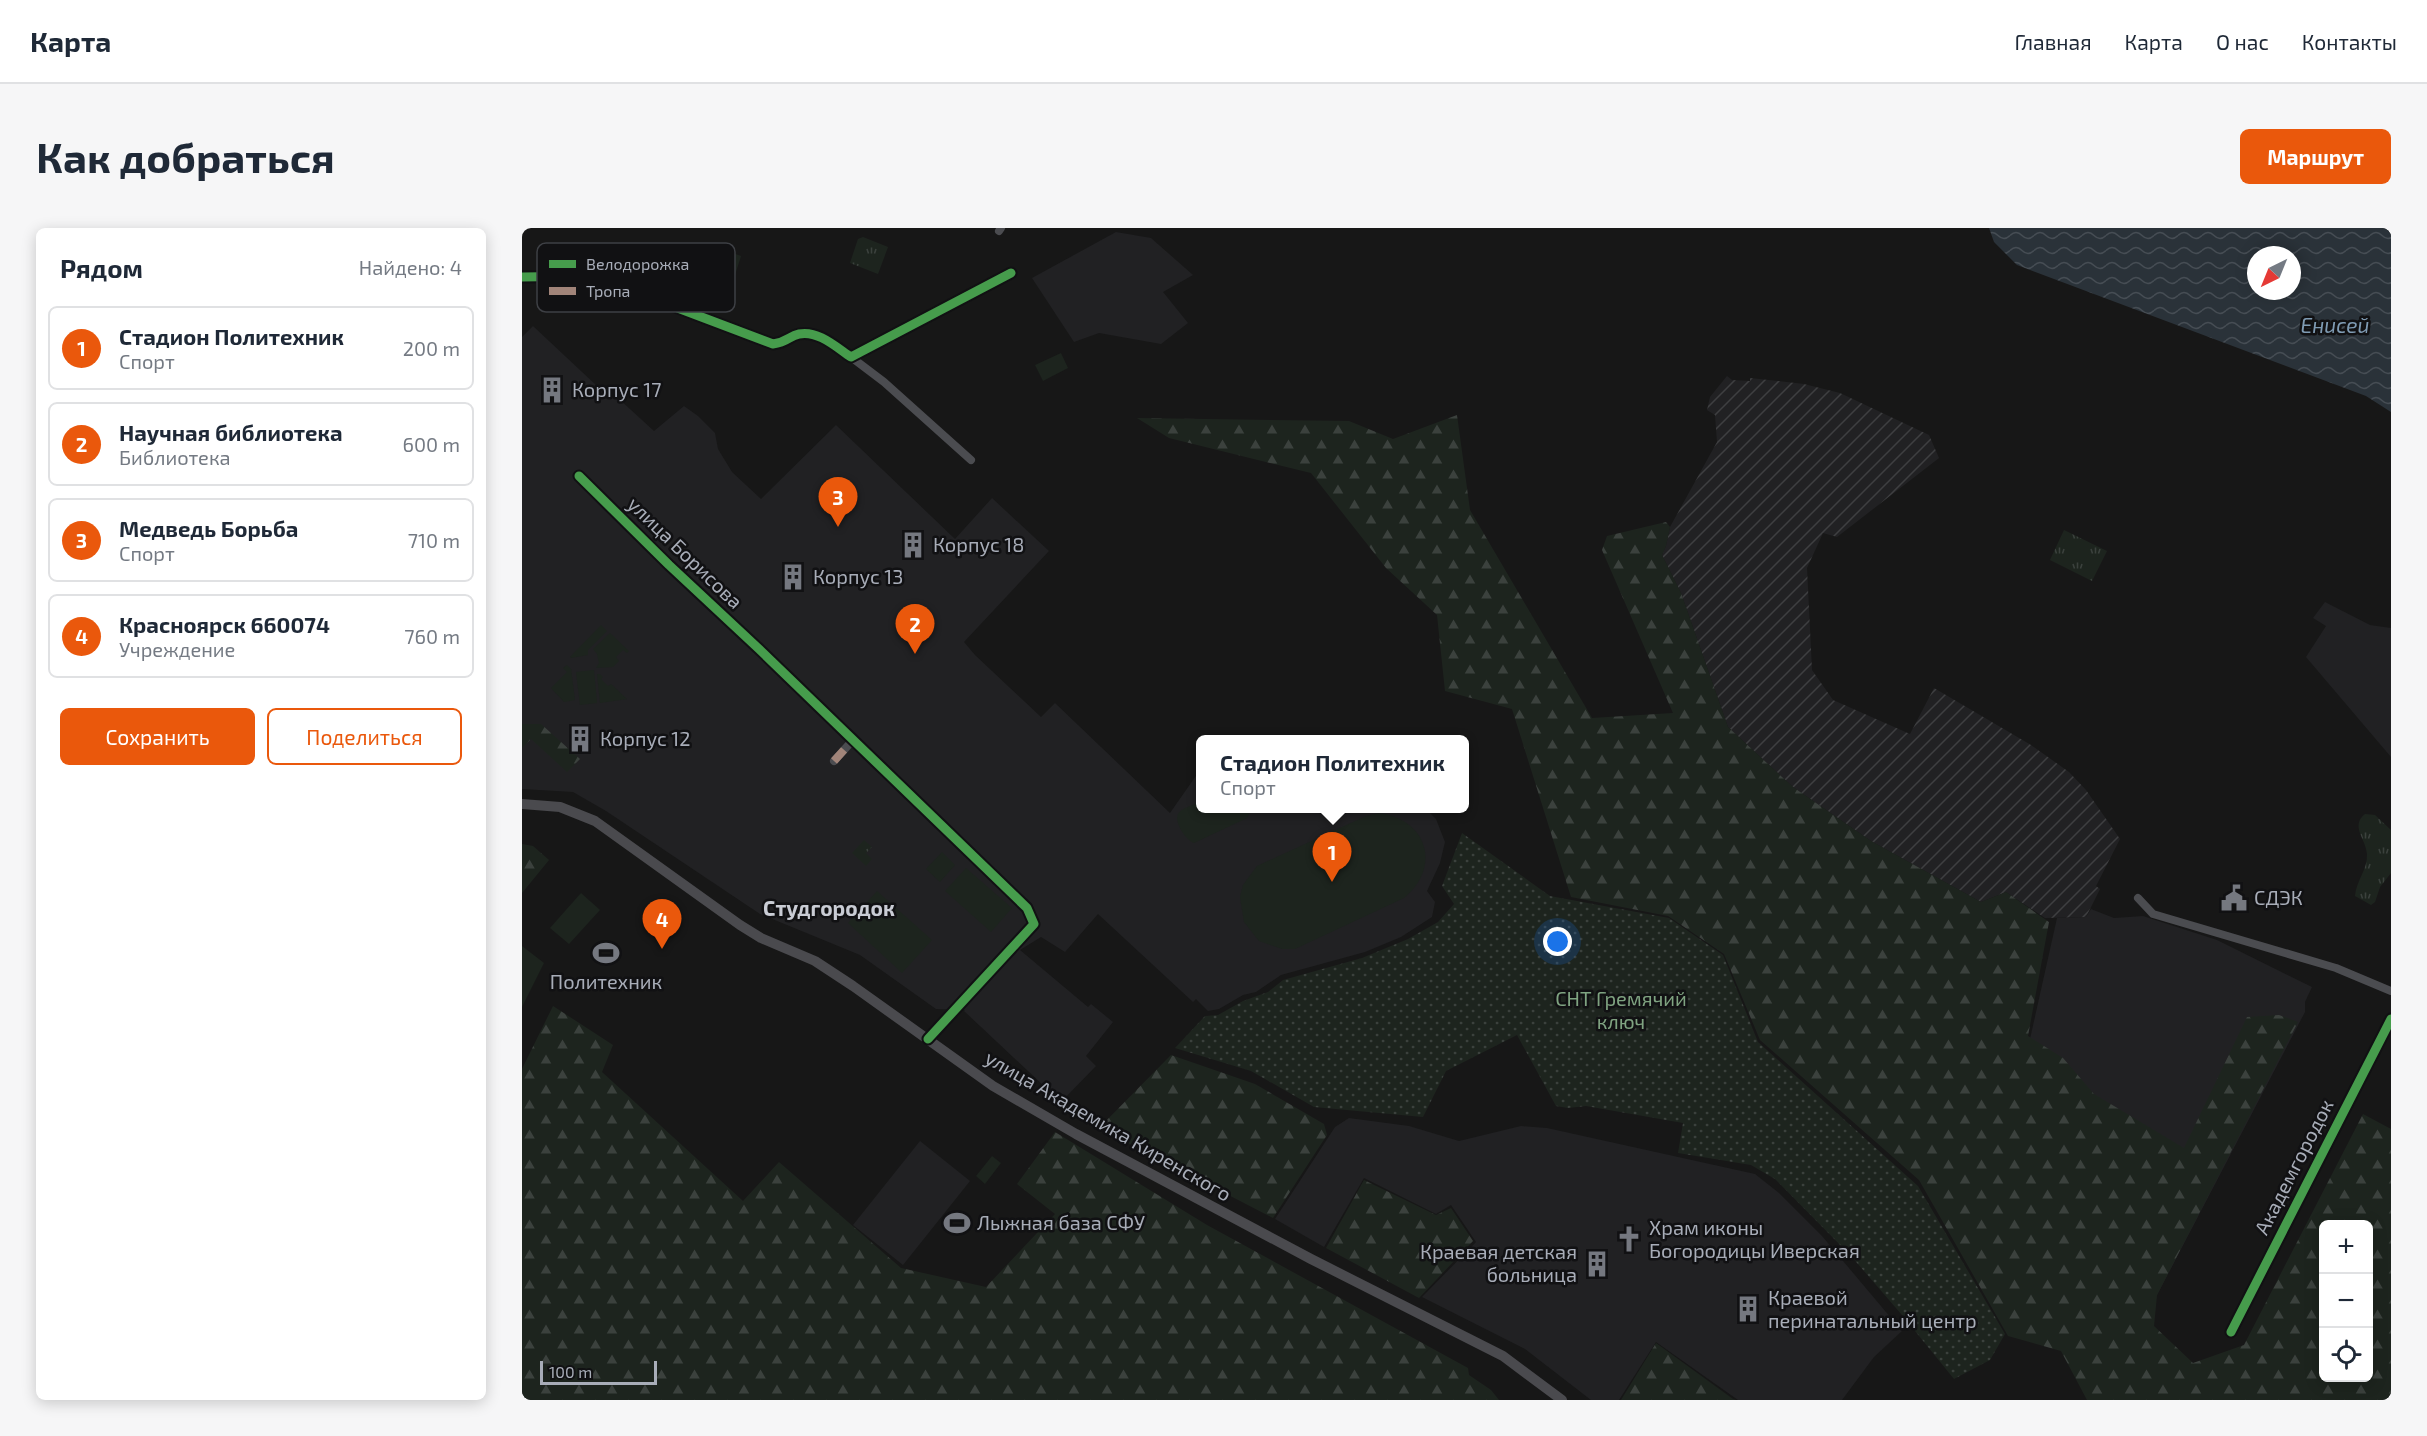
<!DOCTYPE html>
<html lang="ru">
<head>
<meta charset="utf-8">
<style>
	body { margin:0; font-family:"Exo 2",sans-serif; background:#f6f6f7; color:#1f2937 }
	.controls { position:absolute; right:18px; bottom:18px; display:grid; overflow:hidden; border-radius:9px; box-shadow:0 3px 15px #0003 }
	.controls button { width:54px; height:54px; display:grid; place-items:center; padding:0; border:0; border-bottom:2px solid #e0e1e3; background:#fff; color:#1f2937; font:30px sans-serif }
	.compass { position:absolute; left:1725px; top:18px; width:54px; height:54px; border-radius:50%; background:#fff; box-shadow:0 3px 15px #0003; rotate:223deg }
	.scale { position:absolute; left:18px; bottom:15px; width:117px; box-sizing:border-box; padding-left:6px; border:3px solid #a8adb8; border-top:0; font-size:16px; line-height:21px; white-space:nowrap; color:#a8adb8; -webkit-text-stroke:4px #111113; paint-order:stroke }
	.you { position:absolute; left:1036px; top:714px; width:21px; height:21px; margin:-15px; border:4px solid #fff; border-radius:50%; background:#1a73e8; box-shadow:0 0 0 9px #1a73e833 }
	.badge { display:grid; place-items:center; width:39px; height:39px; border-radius:50%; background:#ea580c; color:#fff; font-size:20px; font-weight:700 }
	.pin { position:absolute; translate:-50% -50px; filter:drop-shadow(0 2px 3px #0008) }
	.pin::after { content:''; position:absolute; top:32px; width:21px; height:18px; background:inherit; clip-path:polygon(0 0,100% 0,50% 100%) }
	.popup { position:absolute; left:674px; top:507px; width:273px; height:78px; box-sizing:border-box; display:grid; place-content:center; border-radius:9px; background:#fff; filter:drop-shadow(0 2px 4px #0005); font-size:20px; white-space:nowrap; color:#747a83 }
	.popup b { font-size:22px; color:#1f2937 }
	.popup::after { content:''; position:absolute; left:50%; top:100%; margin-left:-12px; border:12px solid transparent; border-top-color:#fff }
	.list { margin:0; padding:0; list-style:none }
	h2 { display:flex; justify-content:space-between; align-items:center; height:78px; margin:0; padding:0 24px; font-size:26px }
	h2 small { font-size:20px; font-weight:400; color:#747a83 }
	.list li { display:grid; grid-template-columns:39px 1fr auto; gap:18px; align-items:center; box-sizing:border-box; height:84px; margin:0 12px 12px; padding:0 12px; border:2px solid #e0e1e3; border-radius:9px }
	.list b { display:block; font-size:22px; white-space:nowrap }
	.list p { margin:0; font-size:20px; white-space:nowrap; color:#747a83 }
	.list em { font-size:20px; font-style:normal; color:#747a83 }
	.actions { display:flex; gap:12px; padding:18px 24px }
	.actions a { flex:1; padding:14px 0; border:2px solid #ea580c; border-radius:9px; text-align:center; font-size:21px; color:#ea580c }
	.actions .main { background:#ea580c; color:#fff }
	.icon { flex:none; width:33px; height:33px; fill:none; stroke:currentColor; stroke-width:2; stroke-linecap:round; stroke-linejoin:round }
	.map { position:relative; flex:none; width:1869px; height:1172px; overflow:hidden; border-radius:9px }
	header { display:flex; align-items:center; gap:36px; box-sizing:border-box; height:84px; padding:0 30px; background:#fff; border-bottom:2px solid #e0e1e3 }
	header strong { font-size:28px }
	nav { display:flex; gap:33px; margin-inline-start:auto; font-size:21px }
	.intro { display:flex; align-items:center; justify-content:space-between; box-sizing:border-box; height:144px; padding:0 36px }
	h1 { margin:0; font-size:42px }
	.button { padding:15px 27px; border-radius:9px; background:#ea580c; color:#fff; font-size:21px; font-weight:700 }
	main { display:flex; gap:36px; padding:0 36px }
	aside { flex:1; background:#fff; border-radius:9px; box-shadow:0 3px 15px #0003 }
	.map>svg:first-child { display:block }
	.built { fill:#212123 }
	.industrial { fill:url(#industrial-furrows) }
	.grass { fill:#1d241e }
	.forest { fill:url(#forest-firs); fill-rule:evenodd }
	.park { fill:url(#park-tufts) }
	.garden { fill:url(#garden-dots) }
	.water { fill:url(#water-waves); fill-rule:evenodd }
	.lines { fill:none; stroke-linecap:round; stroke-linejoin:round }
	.minor { stroke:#4b4c50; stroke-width:8 }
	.secondary { stroke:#4a4a4e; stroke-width:10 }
	.quiet { stroke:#a18479; stroke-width:8; stroke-dasharray:15 8; stroke-linecap:butt }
	.cycleway-casing { stroke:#111113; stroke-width:13 }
	.cycleway { stroke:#469c4c; stroke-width:9 }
	.labels { text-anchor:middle; stroke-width:5; stroke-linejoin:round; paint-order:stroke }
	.poi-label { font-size:20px; fill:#a8adb8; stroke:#111113; text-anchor:start }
	.street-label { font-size:20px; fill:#a8adb8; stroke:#111113 }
	.park-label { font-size:20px; fill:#7fa381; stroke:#111113 }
	.water-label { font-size:21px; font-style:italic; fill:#7f9bb3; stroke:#111113 }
	.neighbourhood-label { font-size:21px; font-weight:bold; fill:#c9ccd4; stroke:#111113 }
	.key { fill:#111113; stroke:#3e4045; stroke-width:1.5 }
	.key-label { font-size:16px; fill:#a8adb8 }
</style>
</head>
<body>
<header>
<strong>Карта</strong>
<nav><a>Главная</a><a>Карта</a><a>О нас</a><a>Контакты</a></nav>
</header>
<div class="intro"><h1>Как добраться</h1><a class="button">Маршрут</a></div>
<main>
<aside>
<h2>Рядом<small>Найдено: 4</small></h2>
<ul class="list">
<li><span class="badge">1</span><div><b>Стадион Политехник</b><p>Спорт</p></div><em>200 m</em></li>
<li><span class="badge">2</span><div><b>Научная библиотека</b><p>Библиотека</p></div><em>600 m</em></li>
<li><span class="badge">3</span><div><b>Медведь Борьба</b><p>Спорт</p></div><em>710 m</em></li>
<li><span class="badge">4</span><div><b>Красноярск 660074</b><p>Учреждение</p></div><em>760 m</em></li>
</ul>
<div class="actions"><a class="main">Сохранить</a><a>Поделиться</a></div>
</aside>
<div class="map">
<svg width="1869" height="1172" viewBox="0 0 1869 1172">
	<defs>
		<pattern id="industrial-furrows" width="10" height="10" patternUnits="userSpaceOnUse" patternTransform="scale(1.5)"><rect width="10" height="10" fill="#212123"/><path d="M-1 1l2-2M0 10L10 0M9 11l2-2" fill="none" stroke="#3e3f41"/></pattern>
		<pattern id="forest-firs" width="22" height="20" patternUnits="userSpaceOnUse" patternTransform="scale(1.5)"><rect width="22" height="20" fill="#1d241e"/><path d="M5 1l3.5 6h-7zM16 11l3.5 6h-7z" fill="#3b413d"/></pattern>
		<pattern id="park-tufts" width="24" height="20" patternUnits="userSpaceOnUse" patternTransform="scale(1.5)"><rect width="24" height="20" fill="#1d241e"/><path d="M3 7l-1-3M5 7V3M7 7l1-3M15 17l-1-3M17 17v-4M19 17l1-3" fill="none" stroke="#3b413d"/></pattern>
		<pattern id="garden-dots" width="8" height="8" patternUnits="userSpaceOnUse" patternTransform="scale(1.5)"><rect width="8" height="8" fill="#1d241e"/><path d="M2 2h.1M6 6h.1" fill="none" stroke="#3b413d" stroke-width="1.8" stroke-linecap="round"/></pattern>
		<pattern id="water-waves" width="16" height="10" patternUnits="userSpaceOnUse" patternTransform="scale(1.5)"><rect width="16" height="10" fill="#2a3239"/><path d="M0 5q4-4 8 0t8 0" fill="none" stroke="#464d54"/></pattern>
	</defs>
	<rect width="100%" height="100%" fill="#171717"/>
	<g class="built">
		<path d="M594,4L629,10L671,47L641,64L666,95L639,116L577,105L552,114L510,50Z"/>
		<path d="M11,98L75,158L85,160L132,203L162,178L176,188L193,205L196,221L210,244L239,271L314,197L433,311L470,270L527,323L442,414L453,427L519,489L533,475L648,585L678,542V580L904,581L914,591L923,614L918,635L905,663L913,674L910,689L879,709L843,724L759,747L734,764L721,767L697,781L686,783L674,771L671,774L576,686L543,724L519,709L498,722L566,779L569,776L591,794L564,828L574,838L539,874L442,783L443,782L414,781L338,727L238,686L84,583L51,564L0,561V109Z"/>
		<path d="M1803,374L1848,397L1869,400V529L1784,429L1804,398L1791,390Z"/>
		<path d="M1569,681L1592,690L1621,688L1695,712L1790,759L1783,774V784L1635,1067L1491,887L1535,690L1564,689Z"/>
		<path d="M827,890L887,898L937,913L999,898L1025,900L1233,946L1257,965L1300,1008L1380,1103L1352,1129L1320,1172H1216L1134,1114L1097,1172H1069L1003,1121L900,1069L954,1014L929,977L914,986L842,950L802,1019L753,991L813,899Z"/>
		<path d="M398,913L448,953L381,1037L331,997Z"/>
	</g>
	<path class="industrial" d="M1205,148L1210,152L1228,153V150L1282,156L1318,165L1407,207L1417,230L1315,309L1301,305L1285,340L1290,442L1311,472L1388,506L1412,460L1509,517L1547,544L1564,562L1598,611L1574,658L1578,661L1564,689L1523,690L1484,664L1459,674L1349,613L1271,559L1206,499L1159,365L1140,327L1144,318L1148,299L1195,214L1193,187L1185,182L1188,169Z"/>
	<g class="grass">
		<path d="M539,125L546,140L521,153L513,137Z"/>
		<path d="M79,397L85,403L66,422V427L49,430L48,429Z"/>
		<path d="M88,405L107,423L105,425L101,422L94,429L97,433L91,439L74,440L77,435L75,426L71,421Z"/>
		<path d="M45,437L49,441L53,472L42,474L29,460L45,444L41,440Z"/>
		<path d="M72,442L75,475L58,477L54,444Z"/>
		<path d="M75,446H78L81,449L79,451L86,458L89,456L105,471L78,475Z"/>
		<path d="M678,574V580L728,581L729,583L725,590L672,615C664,612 652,595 656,586C659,580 672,577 678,574Z"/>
		<path d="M857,585C905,591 920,639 882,670L773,721H760L737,713L722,694L718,669L721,657L735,638L844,588Z"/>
		<path d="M420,624L433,637L418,654L404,641Z"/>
		<path d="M444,640L490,680L469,704L423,663Z"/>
		<path d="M355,663L410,712L380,745L326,695Z"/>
		<path d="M59,665L78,682L47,716L28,700Z"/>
		<path d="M0,718L22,735L0,779Z"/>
		<path d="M470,928L479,935L463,956L454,948Z"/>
	</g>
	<g class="forest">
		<path d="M935,187L948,282L1070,490L1151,485L1080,322L1085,308L1144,294L1148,299L1144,318L1140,327L1159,365L1206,499L1271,559L1349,613L1459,674L1484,664L1527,694L1506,808L1541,830L1572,866L1662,920L1725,789L1757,787L1776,794L1635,1067L1632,1098L1671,1135L1722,1117L1841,886L1869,901V1172H1565L1539,1123L1486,1108L1397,952L1238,812L1202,726L1146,688L1049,669L990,481L923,463L915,387L864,340L789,245L647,210L615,190L827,193L871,211ZM1802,996H1846V1150H1802Z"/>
		<path d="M0,496H19L58,531L45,544L9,511L0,520Z"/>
		<path d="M0,616L11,618L27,632L0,665Z"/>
		<path d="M31,778L91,817L80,844L221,973L257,934L379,1040L464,1059L533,986L495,956L533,904L685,997L946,1140L947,1147L969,1162L977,1172H0V841Z"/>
		<path d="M649,827L733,856L802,896L805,907L751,990L577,900Z"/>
		<path d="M842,952L914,987L929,980L951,1013L897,1070L804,1020Z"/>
		<path d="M1134,1115L1211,1171L1214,1172H1099Z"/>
	</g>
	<g class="park">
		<path d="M341,9L366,19L356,46L328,35L336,11Z"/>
		<path d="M191,18L219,28L212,50L183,40Z"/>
		<path d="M1542,302L1585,323L1570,353L1528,332Z"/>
		<path d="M1843,586L1853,587L1869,602V645L1858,659L1853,674L1849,677L1833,668C1834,653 1846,641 1845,626C1844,611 1828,598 1843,586Z"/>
		<path d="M342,612L350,619L344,625L350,631L344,638L330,625Z"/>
	</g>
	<path class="garden" d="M940,605L1028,668L1147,690L1201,727L1236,814L1396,958L1483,1106L1468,1132L1432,1151L1380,1087L1329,1028L1253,951L1229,937L1156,925L1161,895L1064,878L1046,880L1034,878L995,807L924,843L901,889L792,879L729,843L653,820L683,788L696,787L721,773L746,764L761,752L840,730L886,711L916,694L932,676L920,658Z"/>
	<path class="water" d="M1467,0H1869V184L1844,168L1495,37L1472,14ZM1734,27H1770V63H1734Z"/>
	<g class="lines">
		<g class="minor">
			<path d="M477,3L479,0"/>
			<path d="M0,49L71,48L251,116C266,114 267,108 277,106C296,102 314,119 329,129L489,45"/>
			<path d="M329,129L362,154L449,232"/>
			<path d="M57,248L147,337L237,421L505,680L512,696L406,811"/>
			<path d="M312,533L331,512"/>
			<path d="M1616,670L1631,686L1814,740L1869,763"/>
			<path d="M1709,1104L1869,791"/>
		</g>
		<path class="secondary" d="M0,576L38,579L73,593L218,697L239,710L293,733L331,758L471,858L554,906L789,1031L981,1128L1040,1172"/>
		<path class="quiet" d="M312,533L331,512"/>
		<g class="cycleway-casing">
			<g id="cycleway">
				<path d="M0,49L71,48L251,116C266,114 267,108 277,106C296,102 314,119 329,129L489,45"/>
				<path d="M57,248L147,337L237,421L505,680L512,696L406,811"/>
				<path d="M1709,1104L1869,791"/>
			</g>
		</g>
		<use href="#cycleway" class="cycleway"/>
	</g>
	<defs>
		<g id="building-bare" transform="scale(2.07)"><path d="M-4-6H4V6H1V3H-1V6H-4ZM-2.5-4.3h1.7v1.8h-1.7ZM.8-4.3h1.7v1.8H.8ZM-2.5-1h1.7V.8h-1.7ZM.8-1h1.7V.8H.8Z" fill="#757880" stroke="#111113" stroke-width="2.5" paint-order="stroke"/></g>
		<g id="civic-bare" transform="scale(2.07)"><path d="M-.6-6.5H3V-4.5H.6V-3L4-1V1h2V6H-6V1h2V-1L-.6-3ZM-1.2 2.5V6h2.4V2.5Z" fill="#757880" stroke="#111113" stroke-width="2.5" paint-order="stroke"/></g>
		<g id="stadium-bare" transform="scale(2.07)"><path d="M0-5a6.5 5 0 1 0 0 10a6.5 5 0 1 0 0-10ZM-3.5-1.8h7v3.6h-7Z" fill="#757880" stroke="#111113" stroke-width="2.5" paint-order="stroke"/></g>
		<g id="church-bare" transform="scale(2.07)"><path d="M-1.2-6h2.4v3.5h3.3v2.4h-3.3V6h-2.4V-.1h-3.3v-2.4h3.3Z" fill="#757880" stroke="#111113" stroke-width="2.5" paint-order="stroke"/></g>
	</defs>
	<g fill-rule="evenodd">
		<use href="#building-bare" x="30" y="162"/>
		<use href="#building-bare" x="391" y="317"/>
		<use href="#building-bare" x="271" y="349"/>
		<use href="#building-bare" x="58" y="511"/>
		<use href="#civic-bare" x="1712" y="670"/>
		<use href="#stadium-bare" x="84" y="725"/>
		<use href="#stadium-bare" x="435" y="995"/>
		<use href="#church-bare" x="1107" y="1011"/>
		<use href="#building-bare" x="1075" y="1036"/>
		<use href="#building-bare" x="1226" y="1081"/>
	</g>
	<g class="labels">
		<g class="poi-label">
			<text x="50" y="169">Корпус 17</text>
			<text x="411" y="324">Корпус 18</text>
			<text x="291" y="356">Корпус 13</text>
			<text x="78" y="518">Корпус 12</text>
			<text x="1732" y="677">СДЭК</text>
			<text x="84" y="761" text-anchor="middle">Политехник</text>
			<text x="455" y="1002">Лыжная база СФУ</text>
			<text x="1127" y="1007">Храм иконы<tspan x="1127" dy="23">Богородицы Иверская</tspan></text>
			<text x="1055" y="1031" text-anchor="end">Краевая детская<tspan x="1055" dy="23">больница</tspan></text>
			<text x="1246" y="1077">Краевой<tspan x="1246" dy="23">перинатальный центр</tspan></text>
		</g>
		<g class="street-label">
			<text transform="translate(163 325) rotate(44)" y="7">улица Борисова</text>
			<text transform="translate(586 898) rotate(30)" y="7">улица Академика Киренского</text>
			<text transform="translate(1772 939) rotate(-63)" y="7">Академгородок</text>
		</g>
		<g class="park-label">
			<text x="1099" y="778">СНТ Гремячий<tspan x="1099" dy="23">ключ</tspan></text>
		</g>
		<g class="water-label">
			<text x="1813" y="105">Енисей</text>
		</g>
		<g class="neighbourhood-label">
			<text x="307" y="688">Студгородок</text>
		</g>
	</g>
	<rect x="15" y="15" width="198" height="69" rx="9" class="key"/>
	<rect x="27" y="32" width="27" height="8" fill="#469c4c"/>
	<rect x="27" y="59" width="27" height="8" fill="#a18479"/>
	<g class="key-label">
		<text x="64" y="42">Велодорожка</text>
		<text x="64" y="69">Тропа</text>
	</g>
</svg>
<div class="controls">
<button>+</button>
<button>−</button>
<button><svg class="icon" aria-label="locate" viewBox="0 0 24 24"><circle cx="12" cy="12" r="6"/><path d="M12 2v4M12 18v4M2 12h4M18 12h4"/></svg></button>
</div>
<svg class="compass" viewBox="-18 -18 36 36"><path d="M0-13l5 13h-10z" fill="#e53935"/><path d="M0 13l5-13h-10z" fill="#747a83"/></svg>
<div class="scale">100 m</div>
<div class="you"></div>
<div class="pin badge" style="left:810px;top:654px">1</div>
<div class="popup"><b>Стадион Политехник</b>Спорт</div>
<div class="pin badge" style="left:393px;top:426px">2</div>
<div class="pin badge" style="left:316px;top:299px">3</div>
<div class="pin badge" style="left:140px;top:721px">4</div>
</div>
</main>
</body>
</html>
